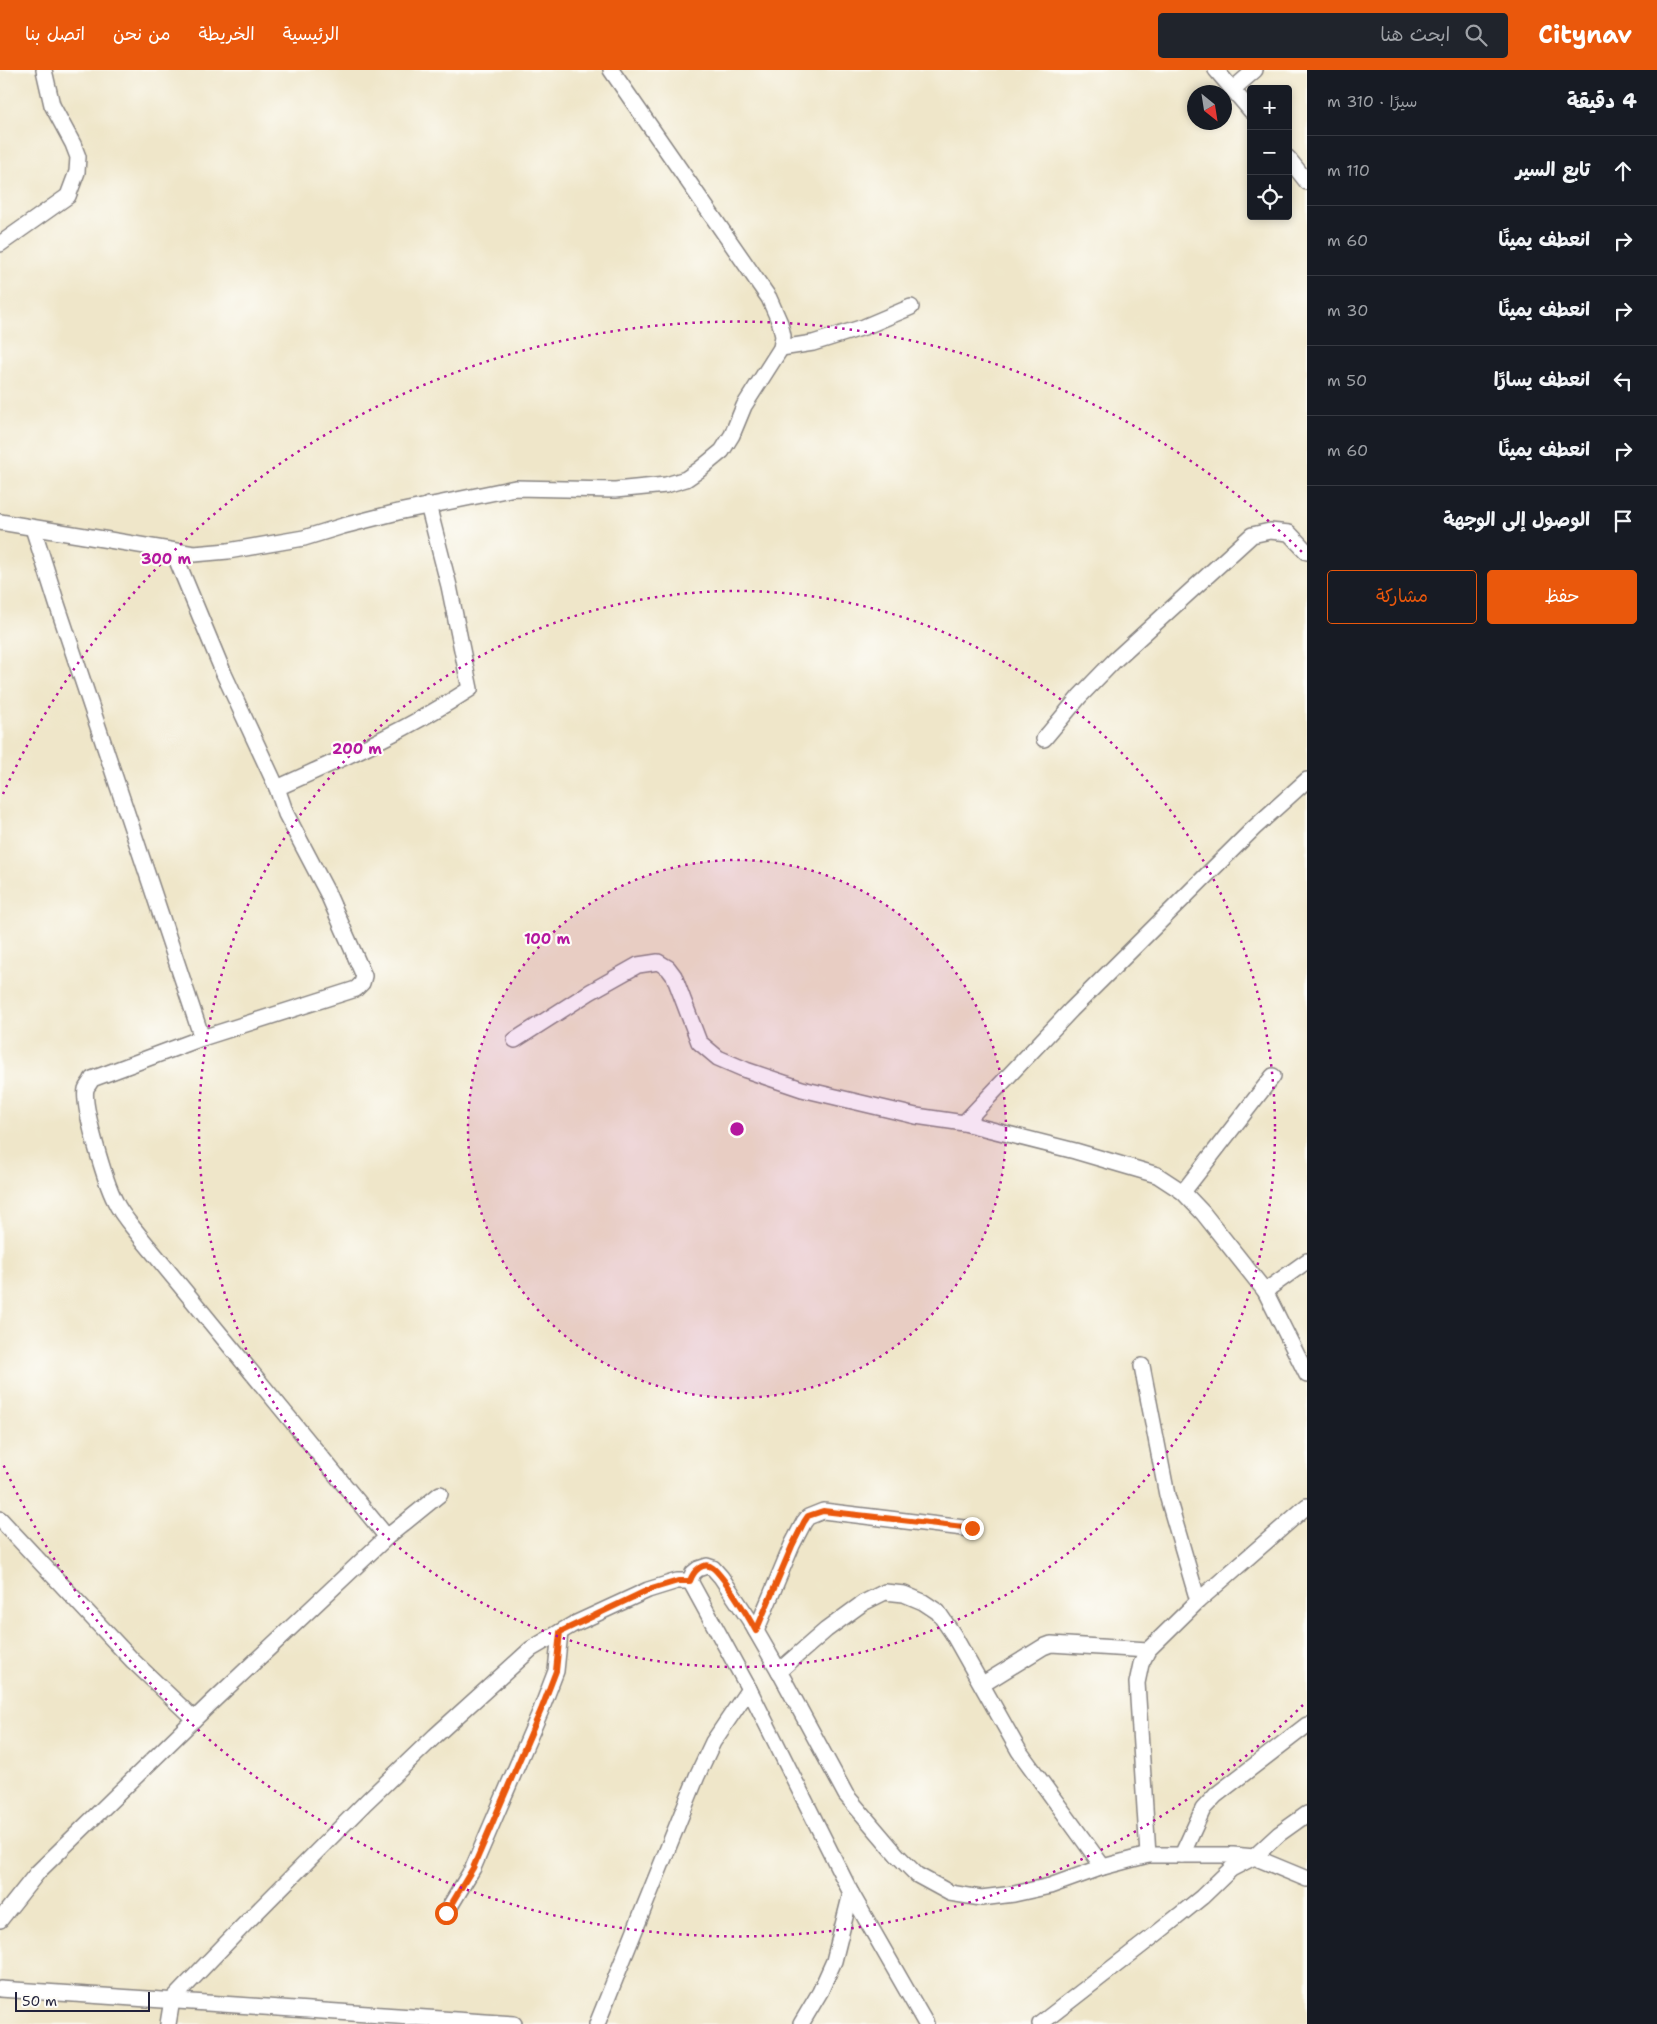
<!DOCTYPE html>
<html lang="ar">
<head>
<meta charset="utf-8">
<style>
	body { margin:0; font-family:"Shantell Sans","Playpen Sans Arabic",sans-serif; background:#20242c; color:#f1f3f6; direction:rtl }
	.controls { position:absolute; right:15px; top:15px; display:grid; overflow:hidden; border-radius:5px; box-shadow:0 2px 8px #0003 }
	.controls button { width:45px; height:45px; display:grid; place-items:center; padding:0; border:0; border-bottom:1px solid #363941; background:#171b24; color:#f1f3f6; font:25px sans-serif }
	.compass { position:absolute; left:1187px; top:15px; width:45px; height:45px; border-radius:50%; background:#171b24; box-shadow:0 2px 8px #0003; rotate:150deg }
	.scale { position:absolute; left:15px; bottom:12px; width:135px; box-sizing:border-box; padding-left:5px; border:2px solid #22223b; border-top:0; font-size:14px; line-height:18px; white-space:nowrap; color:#22223b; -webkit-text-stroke:4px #fdfcf7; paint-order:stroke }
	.stop { position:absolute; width:15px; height:15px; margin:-11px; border:4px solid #ea580c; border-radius:50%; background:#fff }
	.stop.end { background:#ea580c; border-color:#fff; box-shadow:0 1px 5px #0008 }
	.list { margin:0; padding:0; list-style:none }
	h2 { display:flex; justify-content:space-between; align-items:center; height:65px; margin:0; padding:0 20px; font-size:21px }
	h2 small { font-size:16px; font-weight:400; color:#9ea1a6 }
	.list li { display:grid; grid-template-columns:32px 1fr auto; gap:15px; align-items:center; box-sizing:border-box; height:70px; padding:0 20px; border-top:1px solid #363941 }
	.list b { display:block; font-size:19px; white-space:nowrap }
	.list em { font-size:16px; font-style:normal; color:#9ea1a6 }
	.actions { display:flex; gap:10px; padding:15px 20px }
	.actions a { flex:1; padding:11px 0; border:1px solid #ea580c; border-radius:5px; text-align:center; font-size:18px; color:#ea580c }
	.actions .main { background:#ea580c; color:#fff }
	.icon { flex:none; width:28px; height:28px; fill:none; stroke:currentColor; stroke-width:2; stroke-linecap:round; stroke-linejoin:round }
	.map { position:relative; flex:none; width:1307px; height:1954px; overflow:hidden; direction:ltr }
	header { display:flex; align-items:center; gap:30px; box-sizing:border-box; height:70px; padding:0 25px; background:#ea580c; color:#fff }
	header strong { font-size:24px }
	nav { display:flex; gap:28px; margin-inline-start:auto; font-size:18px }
	.search { width:350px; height:45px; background:#20242c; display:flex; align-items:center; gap:12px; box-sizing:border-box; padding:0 18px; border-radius:5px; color:#9ea1a6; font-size:19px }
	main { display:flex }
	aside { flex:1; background:#171b24 }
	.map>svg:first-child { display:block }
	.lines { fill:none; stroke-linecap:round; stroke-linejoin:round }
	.minor-casing { stroke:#888482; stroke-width:18 }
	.minor { stroke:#fff; stroke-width:15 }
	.route { stroke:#ea580c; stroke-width:6 }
	.ring { fill:none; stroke:#b5179e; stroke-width:2.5; stroke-dasharray:2.5 5 }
	.centre { fill:#b5179e; stroke:#fdfcf7; stroke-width:2.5 }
	.ring-label { font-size:15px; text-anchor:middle; font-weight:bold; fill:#b5179e; stroke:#fdfcf7; stroke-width:4.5; stroke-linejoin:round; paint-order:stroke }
</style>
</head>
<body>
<header>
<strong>Citynav</strong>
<div class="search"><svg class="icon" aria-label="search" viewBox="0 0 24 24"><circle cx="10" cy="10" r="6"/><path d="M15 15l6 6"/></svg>ابحث هنا</div>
<nav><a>الرئيسية</a><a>الخريطة</a><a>من نحن</a><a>اتصل بنا</a></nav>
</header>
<main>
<aside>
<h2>4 دقيقة<small>سيرًا · 310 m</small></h2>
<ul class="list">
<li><svg class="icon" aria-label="ahead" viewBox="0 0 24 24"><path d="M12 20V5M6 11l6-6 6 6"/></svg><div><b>تابع السير</b></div><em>110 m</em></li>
<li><svg class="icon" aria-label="right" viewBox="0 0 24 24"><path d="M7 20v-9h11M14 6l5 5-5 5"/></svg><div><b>انعطف يمينًا</b></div><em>60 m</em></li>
<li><svg class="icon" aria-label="right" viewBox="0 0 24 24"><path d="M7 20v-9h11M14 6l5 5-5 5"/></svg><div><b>انعطف يمينًا</b></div><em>30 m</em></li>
<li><svg class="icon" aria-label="left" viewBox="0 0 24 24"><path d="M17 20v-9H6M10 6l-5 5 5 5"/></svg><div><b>انعطف يسارًا</b></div><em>50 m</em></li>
<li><svg class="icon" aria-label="right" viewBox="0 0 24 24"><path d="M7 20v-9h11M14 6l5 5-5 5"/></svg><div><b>انعطف يمينًا</b></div><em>60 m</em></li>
<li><svg class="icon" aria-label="arrive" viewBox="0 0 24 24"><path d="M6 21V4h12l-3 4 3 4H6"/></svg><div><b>الوصول إلى الوجهة</b></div></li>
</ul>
<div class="actions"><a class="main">حفظ</a><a>مشاركة</a></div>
</aside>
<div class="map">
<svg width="1307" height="1954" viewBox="0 0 1307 1954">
	<rect width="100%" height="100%" fill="#fdfcf7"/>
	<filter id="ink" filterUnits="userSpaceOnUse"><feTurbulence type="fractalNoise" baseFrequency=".02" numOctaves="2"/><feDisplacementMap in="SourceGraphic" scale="10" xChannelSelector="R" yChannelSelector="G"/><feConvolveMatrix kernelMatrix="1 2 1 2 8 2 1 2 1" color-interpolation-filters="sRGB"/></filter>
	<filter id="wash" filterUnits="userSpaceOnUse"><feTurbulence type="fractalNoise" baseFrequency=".0096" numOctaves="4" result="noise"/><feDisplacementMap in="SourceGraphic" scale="20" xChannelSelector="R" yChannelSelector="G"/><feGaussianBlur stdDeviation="1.12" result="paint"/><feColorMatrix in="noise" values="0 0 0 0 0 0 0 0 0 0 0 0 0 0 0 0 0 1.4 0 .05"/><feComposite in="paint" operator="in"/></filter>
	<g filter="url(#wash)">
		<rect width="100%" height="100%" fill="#efe6c9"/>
	</g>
	<g filter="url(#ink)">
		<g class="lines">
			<g class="minor-casing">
				<g id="minor">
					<path d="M1216,0L1251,41"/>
					<path d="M1233,19L1255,0"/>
					<path d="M1288,88L1307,112"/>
					<path d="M0,174L68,126L77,102L78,87L73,74L52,35L44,0"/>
					<path d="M781,278L813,273L864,257L911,237"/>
					<path d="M0,452L194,484L228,481L304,468L343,456L398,442L515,418L615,420L666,415L686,409L699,400L722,381L732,365L744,336L781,278L783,266L780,253L769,228L611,0"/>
					<path d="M33,458L57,534L202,968L92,1009C91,1012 87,1016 86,1019C82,1036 106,1114 115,1131C121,1145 133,1157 142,1169L387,1467"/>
					<path d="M173,481L224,604L277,718L286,744L327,822L364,906L362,913L356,919L202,968"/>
					<path d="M1044,669L1080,626L1115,590L1252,465L1270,461L1289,463L1307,482"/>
					<path d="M277,718C344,688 409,659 470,619L449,516L428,435"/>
					<path d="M515,970L590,922L638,895L658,892L668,898L674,906L699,972L718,988L746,1000L802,1019L916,1046L964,1053L1075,1081L1157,1105L1183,1122L1203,1143L1265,1221L1307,1305"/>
					<path d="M964,1053L1071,940L1254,758L1307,710"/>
					<path d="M1183,1122L1273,1006"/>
					<path d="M1265,1221L1307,1191"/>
					<path d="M1142,1296L1167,1425L1198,1531"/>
					<path d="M0,1449L133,1591L194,1649"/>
					<path d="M690,1511L749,1619L851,1823L926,1954"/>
					<path d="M756,1561L792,1475L804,1452L808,1447L823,1441L972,1459"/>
					<path d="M779,1601L826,1560L863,1533L885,1522L904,1524L923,1532L938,1542L953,1564L1019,1681L1103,1797"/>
					<path d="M983,1614L1043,1577L1051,1574L1148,1580"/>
					<path d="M1148,1785L1137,1613L1141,1594L1148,1580L1198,1531L1307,1436"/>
					<path d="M1182,1785L1203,1739L1216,1725L1307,1655"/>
					<path d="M446,1843L473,1798L541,1640L556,1601L560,1562"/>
					<path d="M0,1850L38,1802L212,1632L387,1467L440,1424"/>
					<path d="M0,1919L514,1954"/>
					<path d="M168,1954L172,1930L240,1859L366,1732L435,1666L531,1579L572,1555L648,1520L677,1511H690L693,1503L698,1499L707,1496L713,1498L721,1507L749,1549L779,1601L846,1725L897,1785L917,1805L950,1823L981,1828L1014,1824L1050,1816L1103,1797L1148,1785H1233L1254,1787L1307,1809"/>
					<path d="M597,1954L697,1706L713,1672L749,1619"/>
					<path d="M801,1954L820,1922L834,1891L851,1823"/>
					<path d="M1040,1954L1156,1864L1202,1827L1231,1799L1254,1787L1279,1764L1307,1744"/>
				</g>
			</g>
			<use href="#minor" class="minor"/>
		</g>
	</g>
	<g class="lines" filter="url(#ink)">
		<path class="route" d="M446,1843L473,1798L541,1640L556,1601L560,1562L648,1520L678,1511H690C693,1502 703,1490 713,1498C725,1508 748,1546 756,1561L792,1476L804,1452L808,1446L823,1441L972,1458"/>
	</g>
	<circle cx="737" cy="1059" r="269" fill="#b5179e" fill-opacity=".12"/>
	<g class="ring">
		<circle cx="737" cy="1059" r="269"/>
		<circle cx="737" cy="1059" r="538"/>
		<path d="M1303 1635A807 807 0 0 1 3 1394M3 724A807 807 0 0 1 1303 483"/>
	</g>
	<circle cx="737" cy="1059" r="8" class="centre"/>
	<g class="ring-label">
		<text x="166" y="494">300 m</text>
		<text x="357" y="684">200 m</text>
		<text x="547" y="874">100 m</text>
	</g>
</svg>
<div class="controls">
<button>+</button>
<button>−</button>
<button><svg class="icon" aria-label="locate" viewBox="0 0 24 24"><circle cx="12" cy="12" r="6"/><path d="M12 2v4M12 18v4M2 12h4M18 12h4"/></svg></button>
</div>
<svg class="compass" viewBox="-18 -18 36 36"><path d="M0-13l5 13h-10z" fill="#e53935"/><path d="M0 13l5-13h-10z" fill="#9ea1a6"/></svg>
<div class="scale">50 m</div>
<div class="stop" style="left:446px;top:1843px"></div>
<div class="stop end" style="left:972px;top:1458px"></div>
</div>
</main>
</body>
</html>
